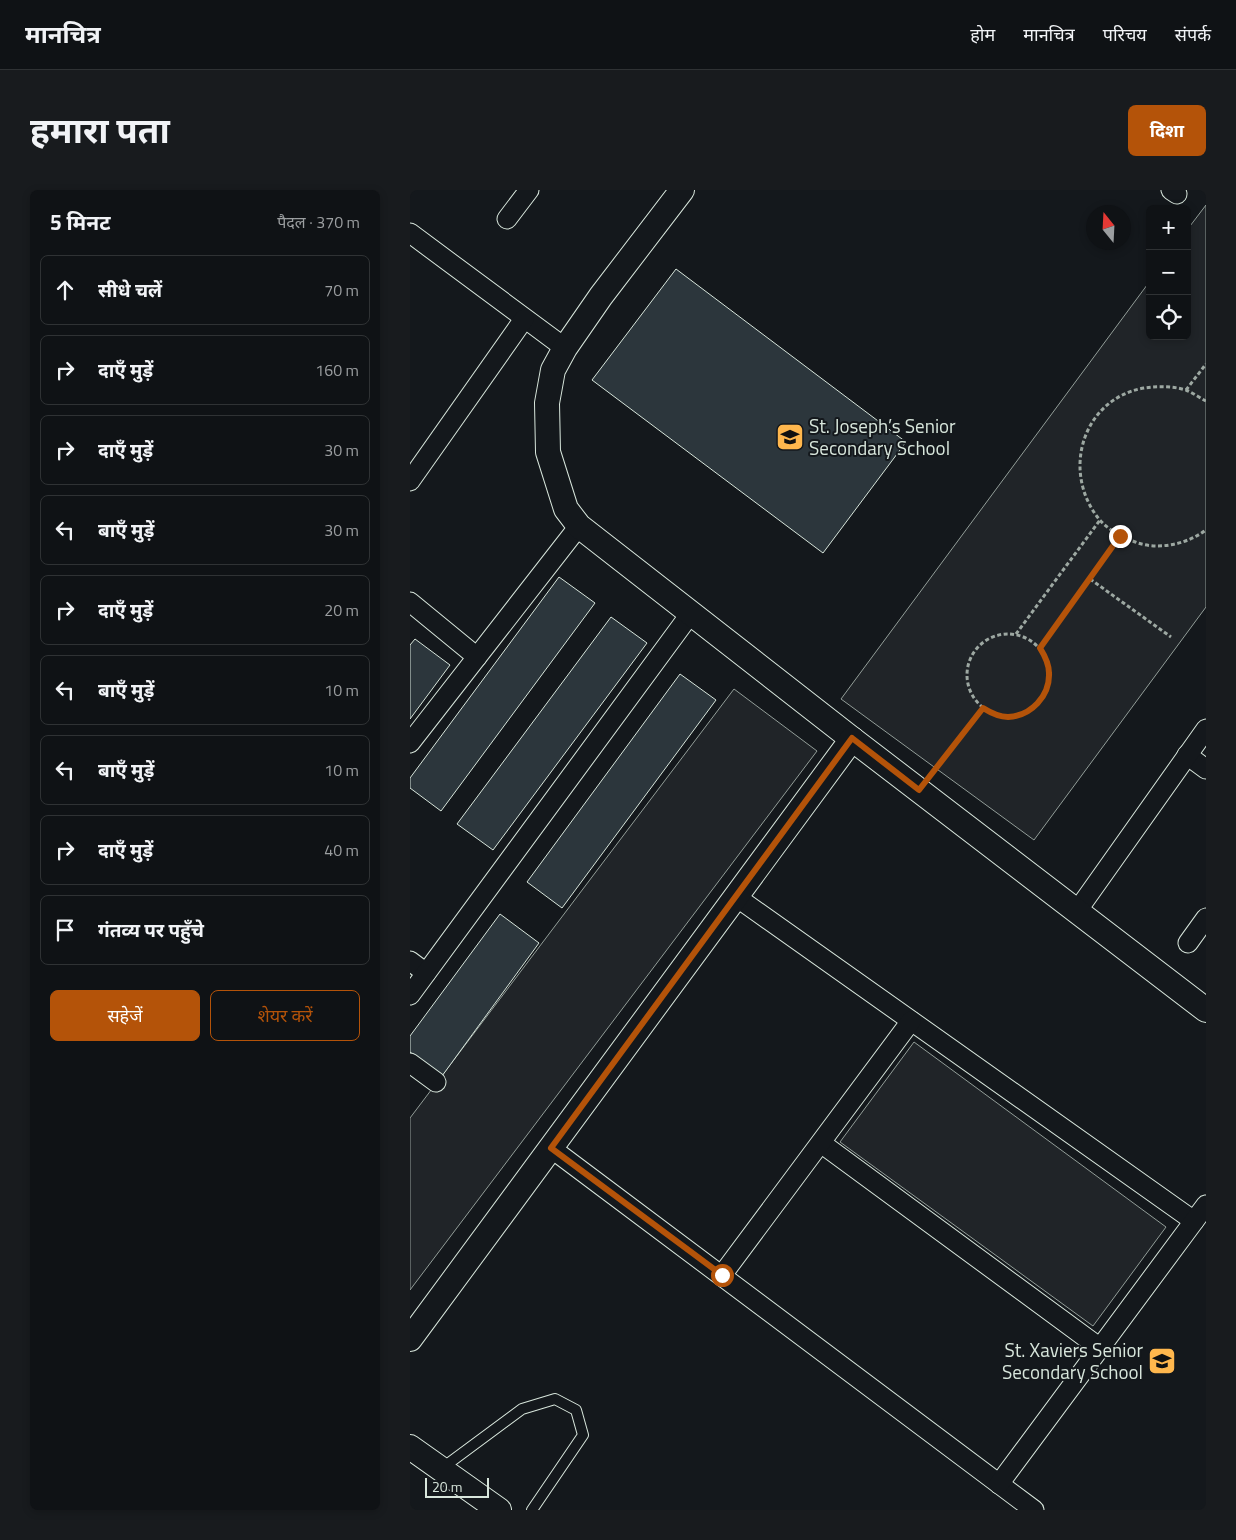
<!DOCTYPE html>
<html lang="hi">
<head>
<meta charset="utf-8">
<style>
	body { margin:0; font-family:"Titillium Web","Noto Sans Devanagari",sans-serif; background:#181b1e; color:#f1f3f6 }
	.controls { position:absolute; right:15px; top:15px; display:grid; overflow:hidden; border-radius:8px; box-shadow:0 2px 8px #0003 }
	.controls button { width:45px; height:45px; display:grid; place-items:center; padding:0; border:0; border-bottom:1px solid #2f3234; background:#0f1215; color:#f1f3f6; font:25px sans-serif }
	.compass { position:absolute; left:676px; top:15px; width:45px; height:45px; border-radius:50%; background:#0f1215; box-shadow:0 2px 8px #0003; rotate:342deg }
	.scale { position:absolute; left:15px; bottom:12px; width:64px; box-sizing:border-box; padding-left:5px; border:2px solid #d8e6dc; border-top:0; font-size:14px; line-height:18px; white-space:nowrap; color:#d8e6dc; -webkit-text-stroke:4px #14181c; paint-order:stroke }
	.stop { position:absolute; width:15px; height:15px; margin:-11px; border:4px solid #b45309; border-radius:50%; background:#fff }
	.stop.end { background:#b45309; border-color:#fff; box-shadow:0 1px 5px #0008 }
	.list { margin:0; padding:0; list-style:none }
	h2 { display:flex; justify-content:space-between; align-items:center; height:65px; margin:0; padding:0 20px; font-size:21px }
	h2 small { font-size:16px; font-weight:400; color:#9b9ea0 }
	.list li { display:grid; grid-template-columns:32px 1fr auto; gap:15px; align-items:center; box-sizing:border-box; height:70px; margin:0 10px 10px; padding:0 10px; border:1px solid #2f3234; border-radius:8px }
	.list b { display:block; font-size:19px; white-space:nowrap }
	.list em { font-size:16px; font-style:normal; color:#9b9ea0 }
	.actions { display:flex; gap:10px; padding:15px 20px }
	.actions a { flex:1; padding:11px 0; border:1px solid #b45309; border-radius:8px; text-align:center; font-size:18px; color:#b45309 }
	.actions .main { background:#b45309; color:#fff }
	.icon { flex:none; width:28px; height:28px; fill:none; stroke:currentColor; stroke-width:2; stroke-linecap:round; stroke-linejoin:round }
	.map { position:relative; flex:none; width:796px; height:1320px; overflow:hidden; border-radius:8px }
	header { display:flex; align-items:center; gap:30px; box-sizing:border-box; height:70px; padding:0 25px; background:#0f1215; border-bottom:1px solid #2f3234 }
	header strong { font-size:24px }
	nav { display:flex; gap:28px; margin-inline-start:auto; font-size:18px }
	.intro { display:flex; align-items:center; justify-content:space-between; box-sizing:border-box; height:120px; padding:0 30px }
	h1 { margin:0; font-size:35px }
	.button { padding:12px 22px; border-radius:8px; background:#b45309; color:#fff; font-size:18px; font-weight:700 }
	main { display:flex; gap:30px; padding:0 30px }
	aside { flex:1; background:#0f1215; border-radius:8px; box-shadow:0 2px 8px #0003 }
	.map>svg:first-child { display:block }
	.green { fill:#202428; stroke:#939e99 }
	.building { fill:#2c363c; stroke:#d8e6dc }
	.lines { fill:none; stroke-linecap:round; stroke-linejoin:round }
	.service-casing { stroke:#d8e6dc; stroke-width:12 }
	.minor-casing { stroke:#d8e6dc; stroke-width:21 }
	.tertiary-casing { stroke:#d8e6dc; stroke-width:26 }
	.path { stroke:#9da8a2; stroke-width:3; stroke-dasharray:4 2.5; stroke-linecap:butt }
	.service { stroke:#14181c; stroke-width:10 }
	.minor { stroke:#14181c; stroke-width:19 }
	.tertiary { stroke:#14181c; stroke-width:24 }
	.route { stroke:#b45309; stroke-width:6 }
	.labels { text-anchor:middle; stroke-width:4; stroke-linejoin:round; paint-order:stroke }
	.poi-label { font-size:19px; fill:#d8e6dc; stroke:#14181c; text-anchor:start }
</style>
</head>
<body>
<header>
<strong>मानचित्र</strong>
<nav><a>होम</a><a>मानचित्र</a><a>परिचय</a><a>संपर्क</a></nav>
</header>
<div class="intro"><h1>हमारा पता</h1><a class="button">दिशा</a></div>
<main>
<aside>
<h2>5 मिनट<small>पैदल · 370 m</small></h2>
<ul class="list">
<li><svg class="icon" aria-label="ahead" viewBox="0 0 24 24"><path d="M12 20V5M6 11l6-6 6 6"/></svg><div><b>सीधे चलें</b></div><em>70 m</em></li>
<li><svg class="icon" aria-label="right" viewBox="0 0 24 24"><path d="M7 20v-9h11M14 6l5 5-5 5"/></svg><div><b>दाएँ मुड़ें</b></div><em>160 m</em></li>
<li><svg class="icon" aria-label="right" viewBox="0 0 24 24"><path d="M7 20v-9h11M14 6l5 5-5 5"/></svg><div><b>दाएँ मुड़ें</b></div><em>30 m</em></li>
<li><svg class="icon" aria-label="left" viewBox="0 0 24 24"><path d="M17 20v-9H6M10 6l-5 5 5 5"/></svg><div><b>बाएँ मुड़ें</b></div><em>30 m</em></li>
<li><svg class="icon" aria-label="right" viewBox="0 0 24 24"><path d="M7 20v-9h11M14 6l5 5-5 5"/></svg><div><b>दाएँ मुड़ें</b></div><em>20 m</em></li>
<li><svg class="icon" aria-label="left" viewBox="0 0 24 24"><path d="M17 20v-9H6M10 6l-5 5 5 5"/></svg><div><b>बाएँ मुड़ें</b></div><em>10 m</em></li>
<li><svg class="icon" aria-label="left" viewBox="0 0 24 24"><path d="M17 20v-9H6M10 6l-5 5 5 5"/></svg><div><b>बाएँ मुड़ें</b></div><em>10 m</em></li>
<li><svg class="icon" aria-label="right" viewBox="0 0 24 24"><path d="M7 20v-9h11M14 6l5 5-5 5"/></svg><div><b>दाएँ मुड़ें</b></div><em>40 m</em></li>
<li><svg class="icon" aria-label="arrive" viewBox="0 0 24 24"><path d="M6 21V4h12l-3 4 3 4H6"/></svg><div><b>गंतव्य पर पहुँचे</b></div></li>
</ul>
<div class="actions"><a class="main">सहेजें</a><a>शेयर करें</a></div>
</aside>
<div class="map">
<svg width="796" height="1320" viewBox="0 0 796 1320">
	<rect width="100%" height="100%" fill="#14181c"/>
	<g class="green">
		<path d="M796,15V417L624,650L431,509L740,91V146H777V40Z"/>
		<path d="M324,499L407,561L0,1100V928Z"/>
		<path d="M504,852L756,1037L683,1136L430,952Z"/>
	</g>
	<g class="building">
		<path d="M266,79L496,252L413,363L182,190Z"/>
		<path d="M149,387L185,413L31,621L0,598V588Z"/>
		<path d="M201,427L237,453L83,660L47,634Z"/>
		<path d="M5,449L40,475L0,529V455Z"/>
		<path d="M270,484L306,510L152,718L117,692Z"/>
		<path d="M90,724L129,753L32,886L0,862V846Z"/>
	</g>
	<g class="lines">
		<g class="service-casing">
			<path id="service" d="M31,1279L112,1219L145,1209L166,1220L173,1245L122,1320"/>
		</g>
		<g class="minor-casing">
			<g id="minor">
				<path d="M761,0L767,4"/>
				<path d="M97,29L119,0"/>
				<path d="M0,43L155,158"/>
				<path d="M0,291L114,129"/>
				<path d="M0,412L67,467"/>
				<path d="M0,553L169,336"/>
				<path d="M777,565L796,579"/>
				<path d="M325,706L784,1031"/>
				<path d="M667,721L796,539"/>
				<path d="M778,753L796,728"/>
				<path d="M0,771L16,783"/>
				<path d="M0,805L281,423"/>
				<path d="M0,873L26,892"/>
				<path d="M411,953L690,1158"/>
				<path d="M141,958L624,1320"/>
				<path d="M312,1085L501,831"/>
				<path d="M589,1294L796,1015"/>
			</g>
		</g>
		<g class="tertiary-casing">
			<g id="tertiary">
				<path d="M272,0L191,106L155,158L143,180L137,213L138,262L156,319L169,336L442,549L796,820"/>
				<path d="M0,1149L442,549"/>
				<path d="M0,1257L89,1320"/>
			</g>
		</g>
		<g class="path">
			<path d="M776,200L796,174"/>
			<path d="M796,211C790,208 783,203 776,200C762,196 748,196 734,198C672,209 651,282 689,329C699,341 714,348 728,353C750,360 777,354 796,340"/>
			<path d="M680,389L761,447"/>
			<circle cx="598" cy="485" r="41"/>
			<path d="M606,444L690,330"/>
			<path d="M630,458L710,347"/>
			<path d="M522,584L573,519"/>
		</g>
		<use href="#service" class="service"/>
		<use href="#minor" class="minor"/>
		<use href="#tertiary" class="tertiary"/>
	</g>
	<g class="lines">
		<path class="route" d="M312,1085L141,958L442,548L509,600L573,518C581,523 589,527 598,527C621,526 640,506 639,483C639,474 635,466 630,458L710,346"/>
	</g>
	<defs>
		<g id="school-square" transform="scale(1.4375)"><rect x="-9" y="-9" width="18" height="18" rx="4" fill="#ffb74d" stroke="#14181c"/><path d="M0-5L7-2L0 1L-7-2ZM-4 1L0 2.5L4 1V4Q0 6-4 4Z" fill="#111"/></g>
	</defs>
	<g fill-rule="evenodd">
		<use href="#school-square" x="380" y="247"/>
		<use href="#school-square" x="752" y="1171"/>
	</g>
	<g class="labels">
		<g class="poi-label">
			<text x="399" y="243">St. Joseph’s Senior<tspan x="399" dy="22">Secondary School</tspan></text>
			<text x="733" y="1167" text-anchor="end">St. Xaviers Senior<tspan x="733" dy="22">Secondary School</tspan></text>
		</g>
	</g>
</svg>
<div class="controls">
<button>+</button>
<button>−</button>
<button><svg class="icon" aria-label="locate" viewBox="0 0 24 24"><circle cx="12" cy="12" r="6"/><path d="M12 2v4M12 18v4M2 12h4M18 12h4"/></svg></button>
</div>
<svg class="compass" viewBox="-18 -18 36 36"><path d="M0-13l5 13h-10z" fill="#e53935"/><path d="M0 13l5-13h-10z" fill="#9b9ea0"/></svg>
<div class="scale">20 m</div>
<div class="stop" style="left:312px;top:1085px"></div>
<div class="stop end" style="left:710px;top:346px"></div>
</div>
</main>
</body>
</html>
